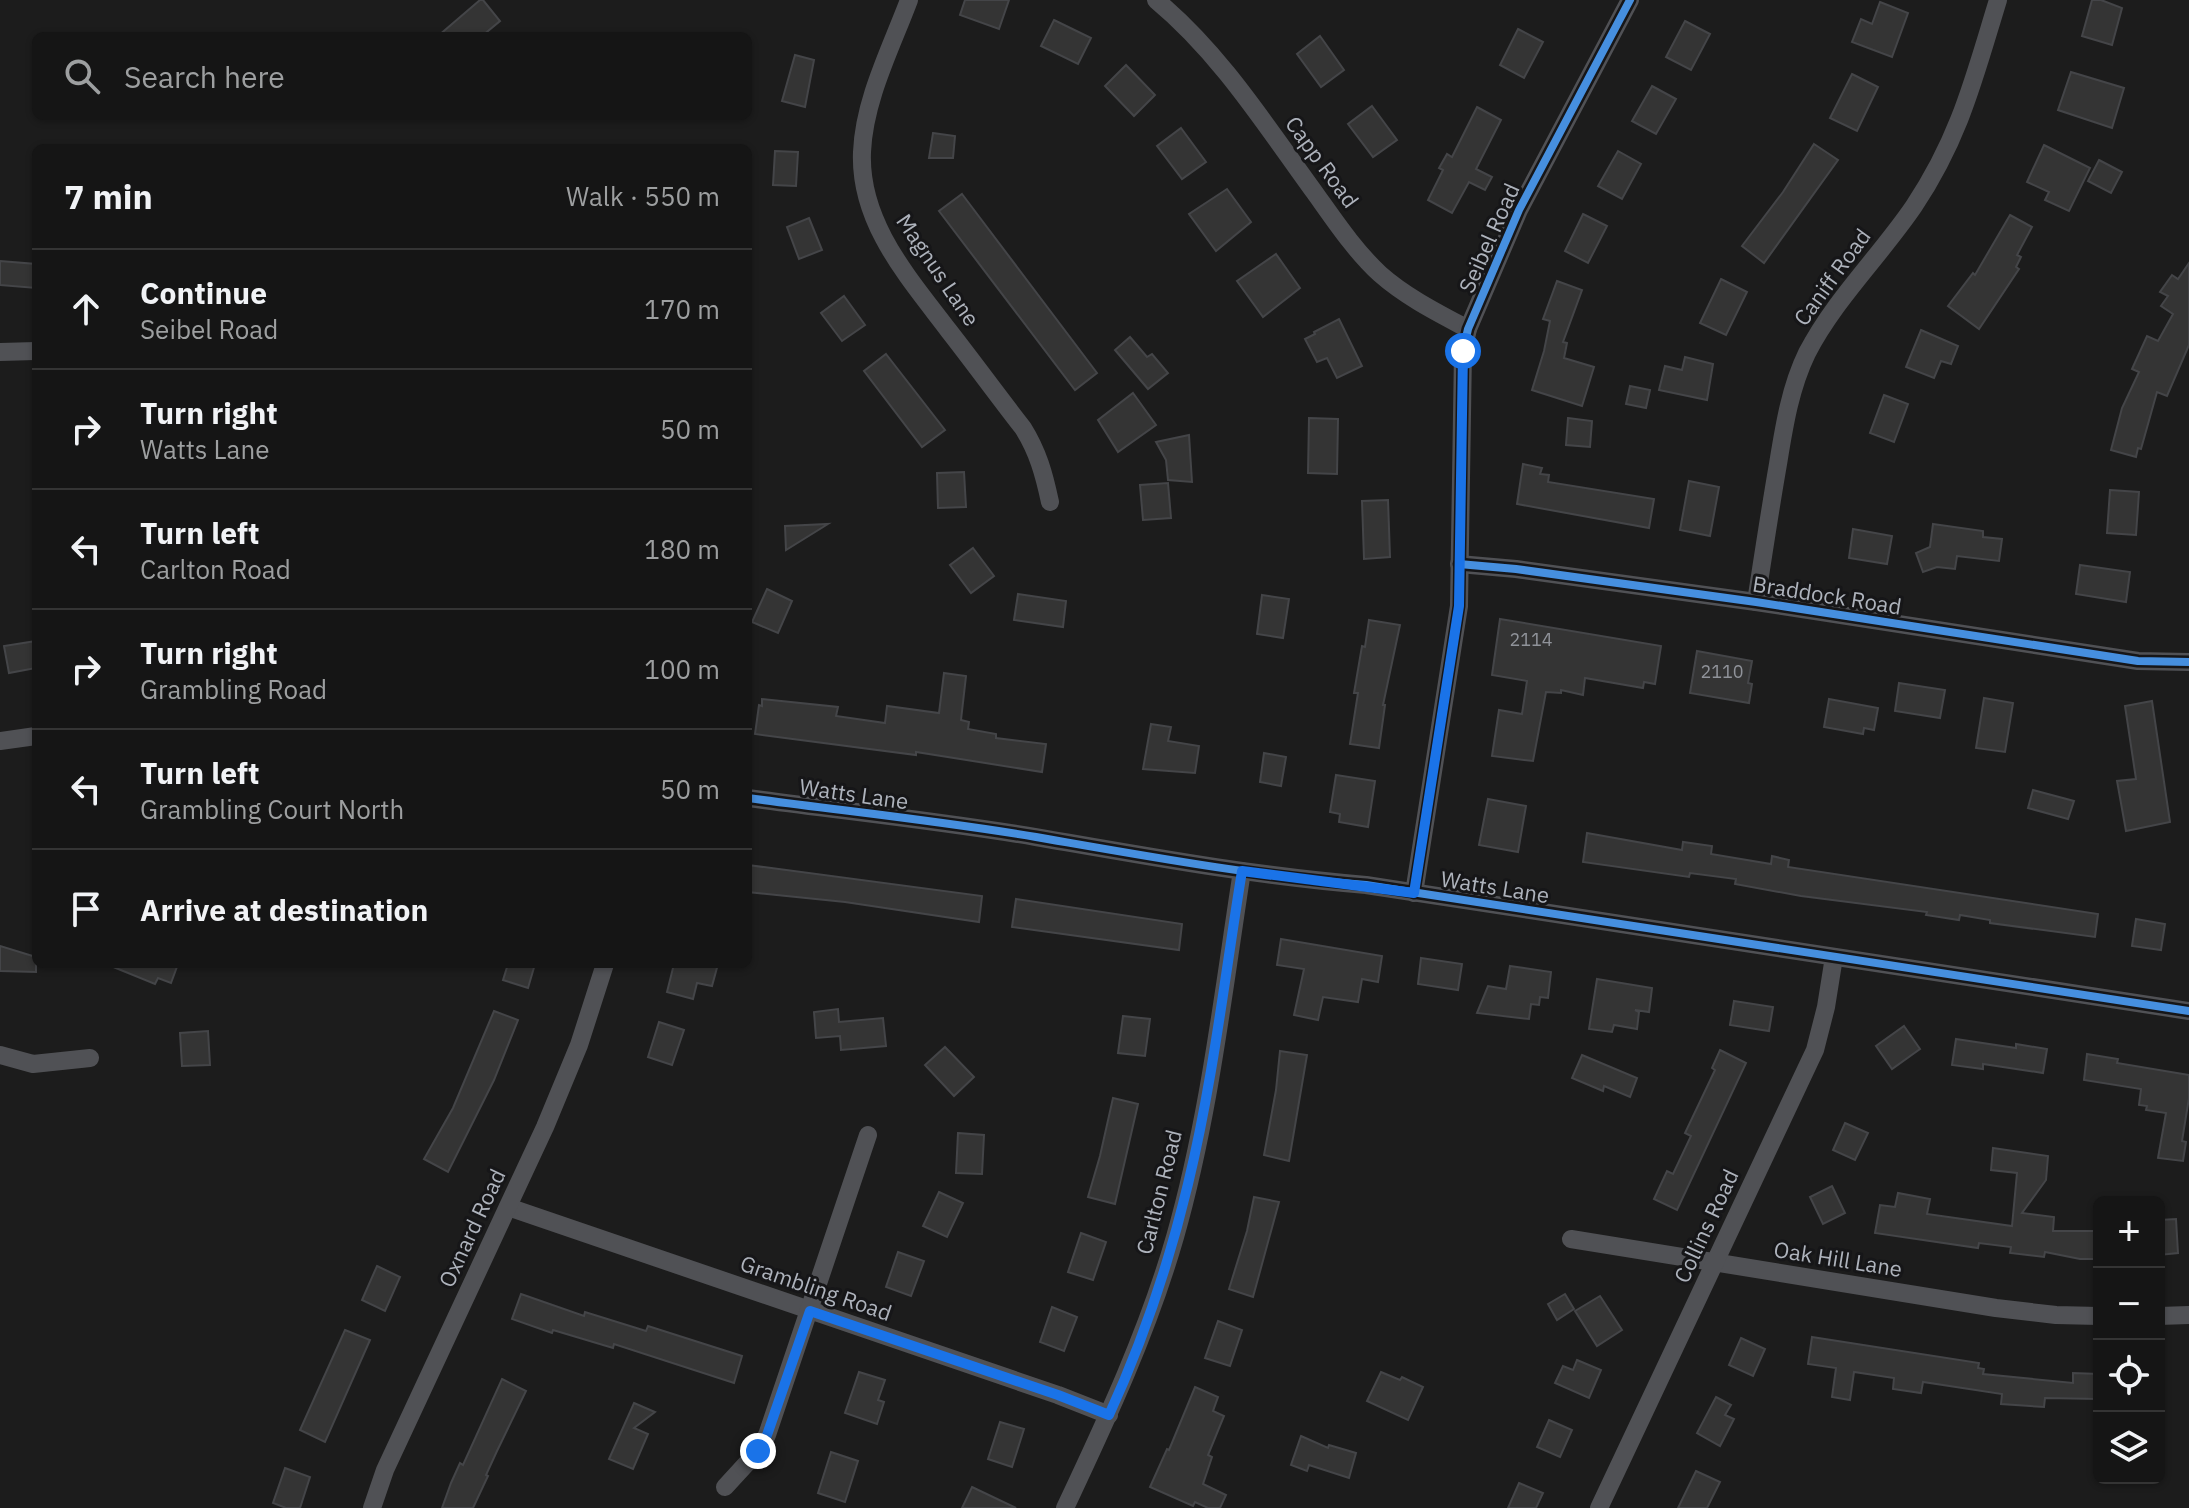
<!DOCTYPE html>
<html lang="en">
<head>
<meta charset="utf-8">
<style>
	body { margin:0; font-family:"IBM Plex Sans",sans-serif; background:#1e1e1e; color:#f1f3f6 }
	.controls { position:absolute; right:24px; bottom:24px; display:grid; overflow:hidden; border-radius:12px; box-shadow:0 2px 6px #0004 }
	.controls button { width:72px; height:72px; display:grid; place-items:center; padding:0; border:0; border-bottom:2px solid #343434; background:#151515; color:#f1f3f6; font:40px sans-serif }
	.stop { position:absolute; width:24px; height:24px; margin:-18px; border:6px solid #1a73e8; border-radius:50%; background:#fff }
	.stop.end { background:#1a73e8; border-color:#fff; box-shadow:0 2px 8px #0008 }
	.list { margin:0; padding:0; list-style:none }
	h2 { display:flex; justify-content:space-between; align-items:center; height:104px; margin:0; padding:0 32px; font-size:34px }
	h2 small { font-size:26px; font-weight:400; color:#9d9fa0 }
	.list li { display:grid; grid-template-columns:52px 1fr auto; gap:24px; align-items:center; box-sizing:border-box; height:120px; padding:0 32px; border-top:2px solid #343434 }
	.list b { display:block; font-size:30px; white-space:nowrap }
	.list p { margin:0; font-size:26px; white-space:nowrap; color:#9d9fa0 }
	.list em { font-size:26px; font-style:normal; color:#9d9fa0 }
	.icon { flex:none; width:44px; height:44px; fill:none; stroke:currentColor; stroke-width:2; stroke-linecap:round; stroke-linejoin:round }
	.map { position:relative; flex:none; width:2189px; height:1508px; overflow:hidden }
	.search { position:absolute; background:#151515; box-shadow:0 2px 6px #0004; left:32px; top:32px; width:720px; height:88px; display:flex; align-items:center; gap:20px; box-sizing:border-box; padding:0 28px; border-radius:12px; color:#9d9fa0; font-size:30px }
	.panel { position:absolute; background:#151515; box-shadow:0 2px 6px #0004; left:32px; top:144px; width:720px; height:824px; border-radius:12px }
	.map>svg:first-child { display:block }
	.building { fill:#343434; stroke:#444548; stroke-width:2 }
	.lines { fill:none; stroke-linecap:round; stroke-linejoin:round }
	.street { stroke:#505155; stroke-width:18 }
	.cycleway-casing { stroke:#161618; stroke-width:13 }
	.cycleway { stroke:#468fdf; stroke-width:8 }
	.route { stroke:#1a73e8; stroke-width:10 }
	.labels { text-anchor:middle; stroke-width:6; stroke-linejoin:round; paint-order:stroke }
	.number-label { font-size:18px; fill:#90939a }
	.street-label { font-size:22px; fill:#aeb3bc; stroke:#161618 }
</style>
</head>
<body>
<div class="map">
<svg width="2189" height="1508" viewBox="0 0 2189 1508">
	<rect width="100%" height="100%" fill="#1c1c1c"/>
	<g class="building">
		<path d="M480,0H483L500,21L482,36H438Z"/>
		<path d="M965,0H1009L999,29L960,15Z"/>
		<path d="M2092,0H2101L2122,8L2112,45L2082,36Z"/>
		<path d="M1880,2L1908,13L1892,57L1852,42L1861,19L1872,24Z"/>
		<path d="M1054,20L1091,38L1078,64L1041,46Z"/>
		<path d="M1685,21L1710,34L1691,70L1666,57Z"/>
		<path d="M1518,29L1543,42L1524,78L1500,65Z"/>
		<path d="M1320,36L1344,70L1321,87L1297,54Z"/>
		<path d="M795,55L814,60L805,107L782,101Z"/>
		<path d="M1126,65L1155,95L1134,116L1105,86Z"/>
		<path d="M2071,72L2124,88L2112,128L2058,110Z"/>
		<path d="M1852,74L1878,87L1857,131L1830,118Z"/>
		<path d="M1652,86L1676,99L1656,134L1632,121Z"/>
		<path d="M1372,106L1397,140L1373,157L1348,124Z"/>
		<path d="M1477,107L1501,120L1476,169L1492,177L1485,190L1469,182L1452,213L1428,200L1443,170L1439,168L1447,154L1452,157Z"/>
		<path d="M1181,128L1206,162L1182,179L1157,146Z"/>
		<path d="M933,133L955,136L953,158H929Z"/>
		<path d="M1814,144L1838,160L1764,263L1742,246L1783,192Z"/>
		<path d="M2044,145L2090,168L2069,211L2045,200L2049,192L2027,182Z"/>
		<path d="M775,151L798,152L796,186L773,185Z"/>
		<path d="M1618,151L1641,164L1622,199L1598,186Z"/>
		<path d="M2099,160L2122,172L2111,193L2088,181Z"/>
		<path d="M1227,189L1251,222L1216,251L1189,214Z"/>
		<path d="M962,194L1097,373L1075,390L939,211Z"/>
		<path d="M1583,214L1607,226L1588,263L1565,251Z"/>
		<path d="M2010,215L2032,227L2017,255L2021,257L2016,267L2019,269L1979,329L1948,306L1973,273L1975,275Z"/>
		<path d="M809,218L822,250L799,259L787,227Z"/>
		<path d="M1276,254L1300,288L1263,317L1237,281Z"/>
		<path d="M0,261L36,264V288L0,285Z"/>
		<path d="M2189,263V345L2167,396L2157,392L2141,449L2138,448L2136,457L2111,450L2122,408L2139,372L2132,369L2147,336L2158,341L2173,314L2161,306L2168,296L2160,292L2172,275L2178,279Z"/>
		<path d="M1721,279L1747,292L1726,335L1700,323Z"/>
		<path d="M1557,281L1582,290L1563,342L1567,343L1564,358L1594,367L1582,406L1532,390L1544,351L1550,321L1543,319Z"/>
		<path d="M844,296L865,325L842,341L821,313Z"/>
		<path d="M1339,319L1362,366L1337,378L1327,358L1317,362L1305,339L1315,334L1314,332Z"/>
		<path d="M1921,330L1958,346L1951,364L1941,361L1934,378L1906,367Z"/>
		<path d="M1130,337L1147,357L1152,354L1168,373L1148,389L1115,350Z"/>
		<path d="M886,354L945,430L922,447L864,371Z"/>
		<path d="M1685,357L1713,364L1707,400L1659,390L1665,366L1682,370Z"/>
		<path d="M1630,386L1650,390L1646,408L1626,404Z"/>
		<path d="M1133,393L1156,425L1118,452L1098,420Z"/>
		<path d="M1884,395L1908,404L1894,442L1870,433Z"/>
		<path d="M1309,418L1338,419L1337,474L1308,473Z"/>
		<path d="M1568,418L1592,421L1590,447L1566,445Z"/>
		<path d="M1189,435L1192,482L1168,480L1166,460L1156,442Z"/>
		<path d="M1523,464L1542,468L1540,474L1549,475L1548,482L1654,499L1649,528L1517,504Z"/>
		<path d="M964,472L966,507L938,508L937,473Z"/>
		<path d="M1689,481L1719,487L1710,536L1680,530Z"/>
		<path d="M1168,483L1171,518L1143,520L1140,485Z"/>
		<path d="M2110,490L2139,492L2136,535L2107,533Z"/>
		<path d="M1388,500L1390,557L1364,559L1362,501Z"/>
		<path d="M828,524L786,550L785,526Z"/>
		<path d="M1933,524L1983,531V537L2002,539L1999,561L1957,556L1955,569L1937,567L1923,572L1916,553L1930,547Z"/>
		<path d="M1853,529L1892,536L1887,564L1849,558Z"/>
		<path d="M973,548L994,576L971,593L950,565Z"/>
		<path d="M2080,565L2130,572L2126,602L2076,594Z"/>
		<path d="M767,589L792,601L778,633L752,622Z"/>
		<path d="M1018,594L1066,601L1063,627L1014,620Z"/>
		<path d="M1262,595L1289,599L1283,638L1257,634Z"/>
		<path d="M1500,619L1661,646L1655,684L1644,682L1643,688L1585,678L1583,695L1561,690V693L1546,692L1533,761L1492,756L1499,710L1522,714L1527,681L1492,675Z"/>
		<path d="M1369,620L1400,625L1383,705H1385L1379,748L1350,744L1358,693H1354L1362,646L1365,647Z"/>
		<path d="M36,641V668L9,673L4,646Z"/>
		<path d="M1697,651L1752,661L1748,683L1752,684L1749,703L1690,693Z"/>
		<path d="M944,673L966,676L961,720L969,722L968,729L996,734V738L1046,744L1042,772L916,752V755L755,734L759,705L762,706V699L838,707L836,716L885,723L887,706L939,713Z"/>
		<path d="M1899,683L1945,690L1940,718L1895,711Z"/>
		<path d="M1984,698L2013,703L2005,752L1976,748Z"/>
		<path d="M1829,699L1878,708L1874,730L1864,728L1863,734L1824,727Z"/>
		<path d="M2152,701L2170,822L2126,831L2117,781L2136,779L2125,706Z"/>
		<path d="M1151,724L1171,727L1168,741L1199,746L1195,773L1143,769Z"/>
		<path d="M1264,753L1286,757L1281,786L1260,782Z"/>
		<path d="M1336,775L1375,781L1368,827L1339,822L1340,814L1330,812Z"/>
		<path d="M2033,790L2074,801L2068,819L2028,808Z"/>
		<path d="M1488,799L1526,806L1518,852L1479,845Z"/>
		<path d="M1587,833L1682,850L1683,842L1712,846L1711,854L1771,864L1772,856L1789,860L1788,867L2098,914L2095,937L1990,923V920L1960,915L1959,920L1926,915L1927,912L1801,896L1735,884L1736,879L1690,873L1689,877L1583,862Z"/>
		<path d="M748,865L982,896L979,922L845,902L748,892Z"/>
		<path d="M1016,899L1182,924L1179,950L1012,927Z"/>
		<path d="M2136,919L2165,924L2161,950L2132,946Z"/>
		<path d="M1281,939L1382,956L1378,982L1362,979L1358,1002L1323,997L1318,1020L1294,1015L1304,969L1277,965Z"/>
		<path d="M0,946L36,957V972L0,971Z"/>
		<path d="M1421,958L1462,964L1458,990L1418,984Z"/>
		<path d="M106,964H178L171,983L158,978L155,984Z"/>
		<path d="M508,964H535L528,988L503,980Z"/>
		<path d="M674,964H718L712,986L697,983L693,999L667,992Z"/>
		<path d="M1510,966L1551,972L1548,998L1540,997L1539,1005L1531,1004L1529,1019L1477,1013L1488,986L1506,989Z"/>
		<path d="M1597,979L1652,988L1649,1012L1635,1010L1639,1012L1637,1029L1614,1025L1612,1032L1589,1029Z"/>
		<path d="M1734,1001L1773,1007L1769,1031L1730,1025Z"/>
		<path d="M838,1009L839,1022L883,1018L886,1046L841,1050L840,1036L816,1038L814,1012Z"/>
		<path d="M494,1011L518,1020L494,1080L448,1172L424,1159L453,1108Z"/>
		<path d="M1123,1016L1150,1019L1145,1056L1118,1053Z"/>
		<path d="M659,1022L684,1030L672,1065L648,1057Z"/>
		<path d="M1904,1026L1920,1049L1892,1069L1876,1046Z"/>
		<path d="M208,1031L210,1065L182,1066L180,1033Z"/>
		<path d="M1956,1039L2016,1048V1044L2047,1049L2043,1073L1983,1064V1069L1952,1065Z"/>
		<path d="M945,1047L974,1077L954,1096L925,1065Z"/>
		<path d="M1720,1050L1746,1063L1677,1210L1654,1199L1667,1171L1673,1174L1691,1136L1685,1133L1715,1070L1712,1068Z"/>
		<path d="M1280,1051L1307,1055L1289,1161L1264,1155L1276,1090Z"/>
		<path d="M2087,1054L2118,1059L2117,1063L2189,1075V1098L2182,1141L2186,1142L2183,1161L2158,1158L2166,1113L2146,1110L2147,1106L2139,1105L2141,1089L2084,1080Z"/>
		<path d="M1582,1055L1637,1078L1630,1097L1604,1086L1603,1091L1572,1078Z"/>
		<path d="M1113,1098L1138,1104L1115,1204L1088,1197L1100,1156Z"/>
		<path d="M1845,1123L1868,1133L1855,1160L1833,1150Z"/>
		<path d="M958,1133L984,1135L982,1174L956,1173Z"/>
		<path d="M1993,1148L2048,1156L2046,1180L2022,1213L2054,1217L2053,1231H2099V1259H2080L2045,1252L2044,1257L2010,1253L2011,1247L1979,1243L1978,1248L1875,1233L1880,1205L1895,1207L1898,1193L1930,1199L1927,1214L2012,1226L2017,1173L1991,1170Z"/>
		<path d="M1832,1186L1845,1213L1823,1224L1810,1197Z"/>
		<path d="M939,1192L963,1203L947,1237L923,1226Z"/>
		<path d="M1254,1197L1279,1202L1253,1297L1229,1289L1247,1231Z"/>
		<path d="M2176,1219L2178,1253L2159,1255L2160,1220Z"/>
		<path d="M1081,1233L1106,1242L1093,1280L1068,1272Z"/>
		<path d="M898,1252L924,1261L911,1296L886,1287Z"/>
		<path d="M377,1266L400,1277L385,1311L362,1300Z"/>
		<path d="M521,1294L584,1316L585,1312L646,1331L648,1326L742,1356L734,1383L614,1344L613,1348L553,1330L552,1333L512,1319Z"/>
		<path d="M1565,1294L1574,1309L1557,1320L1548,1304Z"/>
		<path d="M1600,1296L1622,1330L1597,1346L1575,1311Z"/>
		<path d="M1052,1307L1077,1317L1064,1351L1040,1342Z"/>
		<path d="M1218,1321L1242,1330L1230,1366L1205,1358Z"/>
		<path d="M345,1330L370,1340L325,1442L300,1430Z"/>
		<path d="M1812,1337L1979,1363L1978,1368L1984,1369L1983,1374L2073,1383V1373L2099,1374V1399L2045,1398L2044,1407L2001,1404L2002,1394L1923,1382L1921,1393L1893,1389L1894,1378L1854,1372L1850,1400L1832,1397L1836,1368L1808,1364Z"/>
		<path d="M1741,1338L1765,1349L1753,1376L1729,1365Z"/>
		<path d="M1577,1360L1601,1370L1589,1398L1555,1383L1563,1366L1573,1370Z"/>
		<path d="M859,1372L885,1380L878,1400L884,1402L877,1424L845,1413Z"/>
		<path d="M1381,1372L1400,1380L1402,1377L1423,1387L1408,1420L1367,1401Z"/>
		<path d="M502,1379L526,1391L497,1451L486,1475L488,1476L473,1508H442L451,1483L460,1463L463,1465Z"/>
		<path d="M1195,1387L1218,1397L1213,1411L1224,1416L1208,1455L1212,1457L1203,1484L1226,1495L1220,1508H1208L1195,1502L1193,1506L1150,1487L1167,1449L1169,1450Z"/>
		<path d="M1716,1397L1731,1405L1725,1415L1734,1419L1720,1446L1697,1433Z"/>
		<path d="M634,1403L655,1412L634,1428L648,1434L633,1469L609,1459Z"/>
		<path d="M1549,1420L1572,1430L1560,1457L1537,1447Z"/>
		<path d="M1000,1422L1024,1429L1012,1467L988,1459Z"/>
		<path d="M1301,1436L1328,1448L1329,1445L1356,1453L1349,1478L1309,1465L1307,1471L1291,1465Z"/>
		<path d="M831,1452L858,1461L845,1502L818,1493Z"/>
		<path d="M285,1468L310,1477L300,1508H286L273,1503Z"/>
		<path d="M1696,1471L1720,1482L1707,1508H1678Z"/>
		<path d="M1519,1483L1543,1493L1536,1508H1508Z"/>
		<path d="M972,1487L1016,1508H962Z"/>
	</g>
	<g class="lines">
		<g class="street">
			<path d="M909,0C891,48 864,100 862,152C859,223 909,278 949,331C974,363 998,396 1023,428C1038,452 1044,474 1050,502"/>
			<path d="M1156,0C1221,54 1266,126 1315,193C1335,221 1355,251 1380,274C1406,297 1438,313 1468,329"/>
			<path d="M0,352L36,351"/>
			<path d="M1459,564L1516,569L1756,602L2138,661L2189,662"/>
			<path d="M1756,602C1763,556 1770,510 1778,464C1784,427 1790,388 1807,353C1835,299 1880,256 1914,206C1960,137 1974,78 1998,0"/>
			<path d="M0,741L36,736"/>
			<path d="M748,798C844,811 941,821 1036,837C1146,856 1255,876 1366,885L2189,1011"/>
			<path d="M1414,893L1459,606L1463,351L1468,329L1519,210L1630,0"/>
			<path d="M0,1055L33,1064L90,1058"/>
			<path d="M508,1207L1058,1395L1109,1415"/>
			<path d="M1571,1239L1996,1308L2056,1315L2099,1316"/>
			<path d="M2159,1316L2189,1315"/>
			<path d="M725,1487L758,1451L767,1435L868,1135"/>
			<path d="M372,1508L385,1470L545,1127L579,1045L605,964"/>
			<path d="M1065,1508C1107,1419 1148,1331 1175,1237C1209,1118 1223,993 1242,871"/>
			<path d="M1599,1508L1815,1050L1826,1007L1834,957"/>
		</g>
		<g class="cycleway-casing">
			<g id="cycleway">
				<path d="M1459,564L1516,569L1756,602L2138,661L2189,662"/>
				<path d="M748,798C844,811 941,821 1036,837C1146,856 1255,876 1366,885L2189,1011"/>
				<path d="M1414,893L1459,606L1463,351L1468,329L1519,210L1630,0"/>
			</g>
		</g>
		<use href="#cycleway" class="cycleway"/>
	</g>
	<g class="lines">
		<path class="route" d="M758,1451L767,1435L810,1311L1058,1395L1109,1415C1143,1341 1169,1263 1188,1184C1213,1081 1225,975 1242,871L1414,893L1459,606L1463,351"/>
	</g>
	<g class="labels">
		<g class="number-label">
			<text x="1531" y="646">2114</text>
			<text x="1722" y="678">2110</text>
		</g>
		<g class="street-label">
			<text transform="translate(1322 162) rotate(54)" y="8">Capp Road</text>
			<text transform="translate(1489 238) rotate(-66)" y="8">Seibel Road</text>
			<text transform="translate(938 270) rotate(56)" y="8">Magnus Lane</text>
			<text transform="translate(1832 277) rotate(-54)" y="8">Caniff Road</text>
			<text transform="translate(1827 595) rotate(9)" y="8">Braddock Road</text>
			<text transform="translate(854 794) rotate(8)" y="8">Watts Lane</text>
			<text transform="translate(1495 887) rotate(9)" y="8">Watts Lane</text>
			<text transform="translate(1159 1192) rotate(-76)" y="8">Carlton Road</text>
			<text transform="translate(1706 1226) rotate(-65)" y="8">Collins Road</text>
			<text transform="translate(472 1228) rotate(-65)" y="8">Oxnard Road</text>
			<text transform="translate(1838 1259) rotate(9)" y="8">Oak Hill Lane</text>
			<text transform="translate(816 1288) rotate(19)" y="8">Grambling Road</text>
		</g>
	</g>
</svg>
<div class="controls">
<button>+</button>
<button>−</button>
<button><svg class="icon" aria-label="locate" viewBox="0 0 24 24"><circle cx="12" cy="12" r="6"/><path d="M12 2v4M12 18v4M2 12h4M18 12h4"/></svg></button>
<button><svg class="icon" aria-label="layers" viewBox="0 0 24 24"><path d="M12 4l9 5-9 5-9-5zM3 14l9 5 9-5"/></svg></button>
</div>
<div class="stop" style="left:1463px;top:351px"></div>
<div class="stop end" style="left:758px;top:1451px"></div>
<div class="search"><svg class="icon" aria-label="search" viewBox="0 0 24 24"><circle cx="10" cy="10" r="6"/><path d="M15 15l6 6"/></svg>Search here</div>
<section class="panel">
<h2>7 min<small>Walk · 550 m</small></h2>
<ul class="list">
<li><svg class="icon" aria-label="ahead" viewBox="0 0 24 24"><path d="M12 20V5M6 11l6-6 6 6"/></svg><div><b>Continue</b><p>Seibel Road</p></div><em>170 m</em></li>
<li><svg class="icon" aria-label="right" viewBox="0 0 24 24"><path d="M7 20v-9h11M14 6l5 5-5 5"/></svg><div><b>Turn right</b><p>Watts Lane</p></div><em>50 m</em></li>
<li><svg class="icon" aria-label="left" viewBox="0 0 24 24"><path d="M17 20v-9H6M10 6l-5 5 5 5"/></svg><div><b>Turn left</b><p>Carlton Road</p></div><em>180 m</em></li>
<li><svg class="icon" aria-label="right" viewBox="0 0 24 24"><path d="M7 20v-9h11M14 6l5 5-5 5"/></svg><div><b>Turn right</b><p>Grambling Road</p></div><em>100 m</em></li>
<li><svg class="icon" aria-label="left" viewBox="0 0 24 24"><path d="M17 20v-9H6M10 6l-5 5 5 5"/></svg><div><b>Turn left</b><p>Grambling Court North</p></div><em>50 m</em></li>
<li><svg class="icon" aria-label="arrive" viewBox="0 0 24 24"><path d="M6 21V4h12l-3 4 3 4H6"/></svg><div><b>Arrive at destination</b></div></li>
</ul>
</section>
</div>
</body>
</html>
